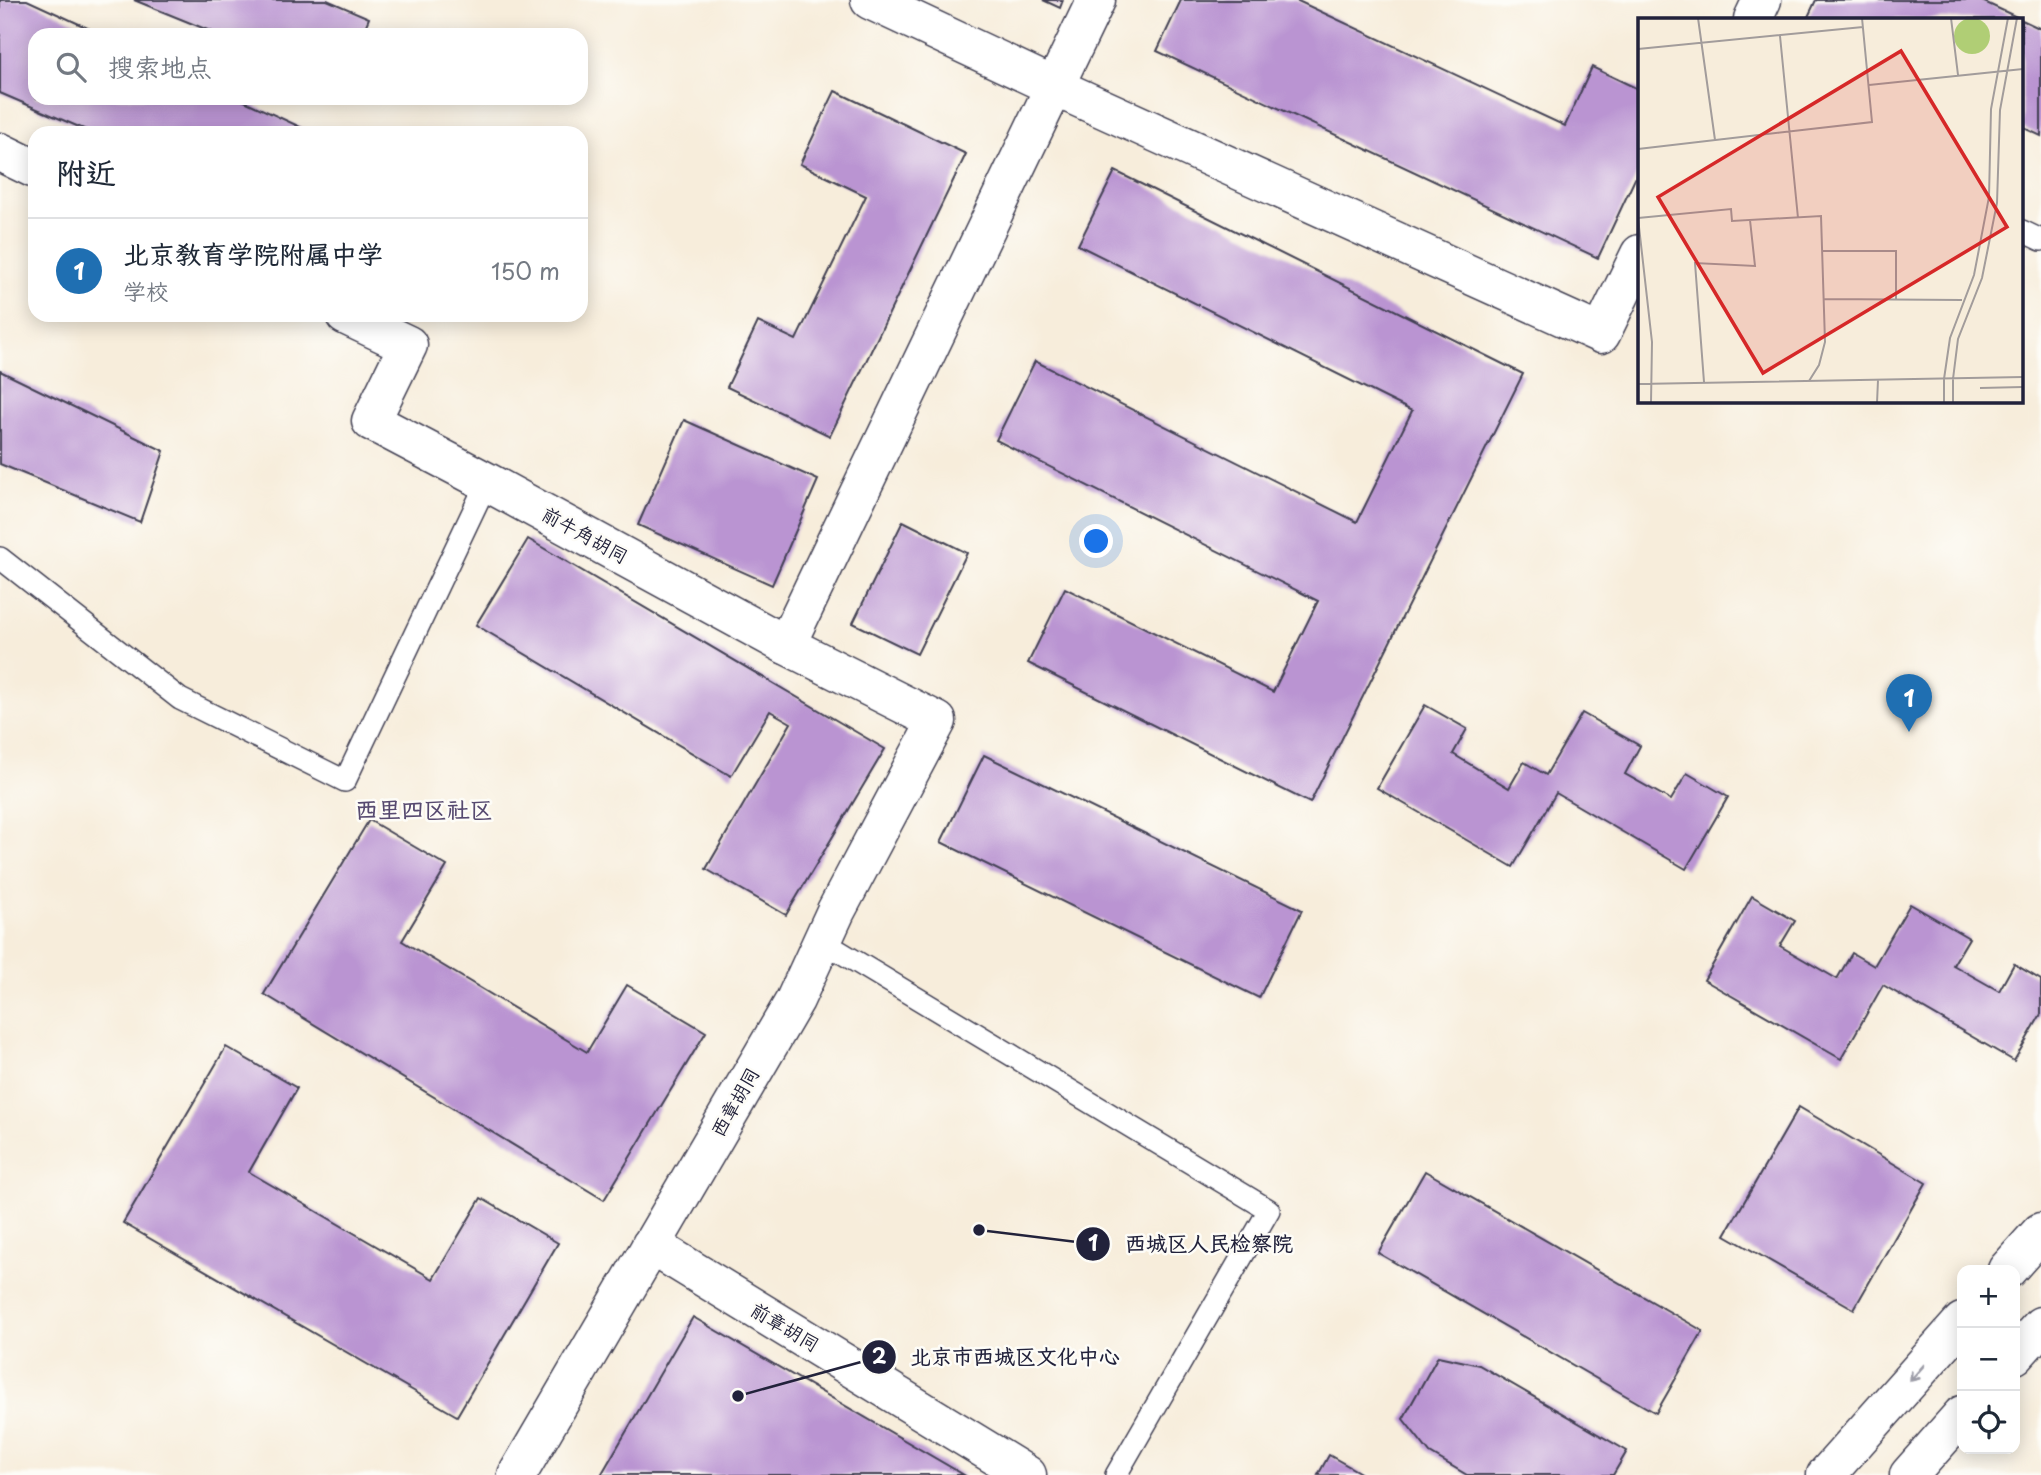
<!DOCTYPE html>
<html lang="zh">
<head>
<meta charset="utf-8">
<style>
	body { margin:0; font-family:"Playpen Sans","LXGW WenKai TC",sans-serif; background:#f2f2f3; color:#1f2937 }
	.controls { position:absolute; right:21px; bottom:21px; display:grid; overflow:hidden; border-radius:14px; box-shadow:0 4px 18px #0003 }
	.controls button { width:63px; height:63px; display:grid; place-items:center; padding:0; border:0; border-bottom:2px solid #e0e1e3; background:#fff; color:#1f2937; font:35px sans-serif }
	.you { position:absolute; left:1097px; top:542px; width:24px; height:24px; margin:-18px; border:5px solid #fff; border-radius:50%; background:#1a73e8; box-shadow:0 0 0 10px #1a73e833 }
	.badge { display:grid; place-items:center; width:46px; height:46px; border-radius:50%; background:#1f6fb2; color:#fff; font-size:23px; font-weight:700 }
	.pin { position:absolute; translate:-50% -58px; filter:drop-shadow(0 2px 4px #0008) }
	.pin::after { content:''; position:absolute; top:37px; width:24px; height:21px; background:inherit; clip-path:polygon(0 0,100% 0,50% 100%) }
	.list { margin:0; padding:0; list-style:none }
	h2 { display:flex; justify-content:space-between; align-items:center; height:91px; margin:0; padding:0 28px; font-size:30px }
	h2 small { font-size:23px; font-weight:400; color:#747a83 }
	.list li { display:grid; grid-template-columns:46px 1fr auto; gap:21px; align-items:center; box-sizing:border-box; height:105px; padding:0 28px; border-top:2px solid #e0e1e3 }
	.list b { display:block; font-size:26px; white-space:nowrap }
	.list p { margin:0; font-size:23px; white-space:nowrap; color:#747a83 }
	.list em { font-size:23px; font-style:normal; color:#747a83 }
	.icon { flex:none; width:38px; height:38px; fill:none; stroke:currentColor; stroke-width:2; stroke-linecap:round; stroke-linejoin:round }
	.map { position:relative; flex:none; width:2041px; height:1475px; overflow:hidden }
	.search { position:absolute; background:#fff; box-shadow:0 4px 18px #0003; left:28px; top:28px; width:560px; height:77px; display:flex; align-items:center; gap:18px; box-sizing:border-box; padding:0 24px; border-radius:21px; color:#747a83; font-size:26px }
	.panel { position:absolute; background:#fff; box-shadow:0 4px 18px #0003; left:28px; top:126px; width:560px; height:196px; border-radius:21px }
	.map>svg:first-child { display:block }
	.building { fill:#ba94d2 }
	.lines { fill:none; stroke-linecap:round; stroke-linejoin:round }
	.service-casing { stroke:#424053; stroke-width:24 }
	.minor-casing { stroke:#424053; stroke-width:41 }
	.tertiary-casing { stroke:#424053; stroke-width:41 }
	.service { stroke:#fff; stroke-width:21 }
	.minor { stroke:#fff; stroke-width:38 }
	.tertiary { stroke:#fff; stroke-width:38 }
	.oneway { stroke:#9c9ca7 }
	.labels { text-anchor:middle; stroke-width:5; stroke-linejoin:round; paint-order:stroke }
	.street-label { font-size:19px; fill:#22223b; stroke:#fdfcf7 }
	.quarter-label { font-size:23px; font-weight:bold; fill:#574a70; stroke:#fdfcf7 }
	.inset-road { fill:none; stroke:#a29c9b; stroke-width:2 }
	.view { fill:#d62828; fill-opacity:0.15; stroke:#d62828; stroke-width:3.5 }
	.inset-edge { fill:none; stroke:#22223b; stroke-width:3.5 }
	.leader { fill:none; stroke:#22223b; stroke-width:2.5 }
	.callout-dot { fill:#22223b; stroke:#fdfcf7; stroke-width:2.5 }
	.mark-label { font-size:21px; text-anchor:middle; font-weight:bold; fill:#fff }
	.callout-label { font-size:21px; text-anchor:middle; font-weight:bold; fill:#22223b; stroke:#fdfcf7; stroke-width:5; stroke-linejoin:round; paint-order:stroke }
</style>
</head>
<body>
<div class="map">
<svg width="2041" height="1475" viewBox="0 0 2041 1475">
	<rect width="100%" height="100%" fill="#fdfcf7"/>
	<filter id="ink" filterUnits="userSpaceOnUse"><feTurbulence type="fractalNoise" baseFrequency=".0143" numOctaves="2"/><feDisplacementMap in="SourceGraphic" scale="14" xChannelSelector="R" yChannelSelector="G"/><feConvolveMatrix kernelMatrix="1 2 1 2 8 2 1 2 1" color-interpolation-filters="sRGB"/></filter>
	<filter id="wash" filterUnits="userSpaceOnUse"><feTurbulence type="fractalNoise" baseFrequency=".00686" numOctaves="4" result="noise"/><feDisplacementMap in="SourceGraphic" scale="28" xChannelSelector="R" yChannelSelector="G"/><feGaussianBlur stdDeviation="1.57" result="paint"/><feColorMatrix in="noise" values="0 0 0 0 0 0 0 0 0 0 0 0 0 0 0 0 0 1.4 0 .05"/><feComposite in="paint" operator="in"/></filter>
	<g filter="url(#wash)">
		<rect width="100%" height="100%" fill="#f7eddb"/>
		<g id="blocks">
			<g class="building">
				<path d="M0,0H27L103,35H35V98H238L313,133H93L0,93Z"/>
				<path d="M134,0H327L369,18L362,35H220Z"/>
				<path d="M1043,0H1063L1060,8Z"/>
				<path d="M1181,0H1296L1565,126L1592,67L1640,90V168L1598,258L1157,51Z"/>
				<path d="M1816,0H1980L2021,19H1807Z"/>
				<path d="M2022,20L2041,29V136L2022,127Z"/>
				<path d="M835,91L966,154L830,436L727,387L758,322L796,340L866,196L800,164Z"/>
				<path d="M1115,171L1523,374L1310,803L1028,663L1065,588L1273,692L1318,601L996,440L1035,361L1357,522L1412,411L1078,245Z"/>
				<path d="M0,371L164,451L140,522L0,464Z"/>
				<path d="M684,420L818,480L772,585L638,525Z"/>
				<path d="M903,521L967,553L917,654L853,623Z"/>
				<path d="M528,539L885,749L786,915L706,869L791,723L770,711L731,776L476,625Z"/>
				<path d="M1425,705L1467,729L1453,754L1509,788L1524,762L1546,775L1582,713L1640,746L1625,774L1671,800L1687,773L1728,797L1686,869L1556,793L1513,867L1377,788Z"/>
				<path d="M984,755L1302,910L1259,998L941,842Z"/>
				<path d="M369,820L447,866L402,941L587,1052L627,985L706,1032L604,1200L264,994Z"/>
				<path d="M1752,896L1795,921L1780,946L1837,979L1852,953L1874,966L1910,904L1969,938L1953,965L1999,991L2014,964L2041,980V1014L2014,1061L1883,985L1841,1059L1704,980Z"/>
				<path d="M226,1047L297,1088L249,1172L433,1279L481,1198L558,1243L457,1416L123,1223Z"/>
				<path d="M1799,1107L1926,1183L1854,1309L1725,1235Z"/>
				<path d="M1425,1171L1703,1331L1656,1413L1378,1253Z"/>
				<path d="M693,1317L964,1475H601Z"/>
				<path d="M1438,1356L1479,1365L1627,1451L1613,1475H1467L1430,1453L1403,1419Z"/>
				<path d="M1329,1455L1364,1475H1318Z"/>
			</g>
		</g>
	</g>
	<g filter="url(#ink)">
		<use href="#blocks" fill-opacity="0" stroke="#424053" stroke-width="2"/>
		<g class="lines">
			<g class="service-casing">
				<g id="service">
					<path d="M2022,231L2041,240"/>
					<path d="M0,558L180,699L345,781L487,482"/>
					<path d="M822,941L1269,1210L1116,1475"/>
				</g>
			</g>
			<g class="minor-casing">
				<g id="minor">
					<path d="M870,0L1055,87L1601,334L1640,254"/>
					<path d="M1753,19L1762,0"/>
					<path d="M0,152L35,169"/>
					<path d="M345,315L408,345L371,421L487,482L786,645L937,721L836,911L795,1000L517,1475"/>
					<path d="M786,645L1096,0"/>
					<path d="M651,1245L1027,1475"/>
				</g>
			</g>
			<g class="tertiary-casing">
				<g id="tertiary">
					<path d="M2007,1270L2041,1232"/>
					<path d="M2015,1355L2041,1326"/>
					<path d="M1826,1475L1962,1322"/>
					<path d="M1909,1475L1962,1415"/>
				</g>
			</g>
			<use href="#service" class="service"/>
			<use href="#minor" class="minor"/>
			<use href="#tertiary" class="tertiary"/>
		</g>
		<defs><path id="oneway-shaft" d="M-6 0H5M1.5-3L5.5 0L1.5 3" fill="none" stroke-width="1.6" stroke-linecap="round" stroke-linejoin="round" transform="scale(1.75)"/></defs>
		<use class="oneway" href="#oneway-shaft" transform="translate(1917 1373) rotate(131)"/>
	</g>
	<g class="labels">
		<g class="street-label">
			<text transform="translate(585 535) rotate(29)" y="7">前牛角胡同</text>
			<text transform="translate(735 1102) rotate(-60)" y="7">西章胡同</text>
			<text transform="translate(785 1327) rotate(31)" y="7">前章胡同</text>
		</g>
		<g class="quarter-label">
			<text x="424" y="818">西里四区社区</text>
		</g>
	</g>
	<g transform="translate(1638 18)">
		<rect width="385" height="385" fill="#f7eddb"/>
		<path d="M316 18a18 18 0 1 1 36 0a18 18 0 1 1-36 0Z" fill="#b0ce75"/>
		<path class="inset-road" d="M60,0L77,122M313,0L320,57M142,18L160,200M0,31L225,9M231,67L385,51M0,131L234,104L224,0M0,200L93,191L94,203L183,198L187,324L181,347L171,363M0,200L14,324L13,385M185,233H258V282M186,281L324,282M306,361L312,320L336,257L351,179L353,91L370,0M315,361L320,321L344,260L359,185L362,92L379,0M66,364L57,245L117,248L112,202M0,366L385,359M342,370L385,369M239,385L240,362M306,385V361M315,385V361"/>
		<path class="view" d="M263,33L369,209L125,355L20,179Z"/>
		<rect width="385" height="385" class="inset-edge"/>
	</g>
	<path class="leader" d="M979 1230L1093 1244M738 1396L879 1357"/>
	<g class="callout-dot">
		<circle cx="979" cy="1230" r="7"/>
		<circle cx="738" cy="1396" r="7"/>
		<circle cx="1093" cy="1244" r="18"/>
		<circle cx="879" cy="1357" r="18"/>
	</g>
	<g class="mark-label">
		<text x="1093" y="1251">1</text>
		<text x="879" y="1364">2</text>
	</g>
	<g class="callout-label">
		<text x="1209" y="1251">西城区人民检察院</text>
		<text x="1015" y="1364">北京市西城区文化中心</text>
	</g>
</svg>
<div class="controls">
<button>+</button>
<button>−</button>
<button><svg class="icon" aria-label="locate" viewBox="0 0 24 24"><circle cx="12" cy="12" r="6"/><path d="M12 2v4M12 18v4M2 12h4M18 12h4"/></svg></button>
</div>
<div class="you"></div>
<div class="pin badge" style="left:1909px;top:732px">1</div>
<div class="search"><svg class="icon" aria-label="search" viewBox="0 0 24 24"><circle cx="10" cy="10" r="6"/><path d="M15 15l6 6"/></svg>搜索地点</div>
<section class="panel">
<h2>附近<small></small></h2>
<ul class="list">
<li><span class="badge">1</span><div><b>北京教育学院附属中学</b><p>学校</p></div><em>150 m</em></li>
</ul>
</section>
</div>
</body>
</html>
